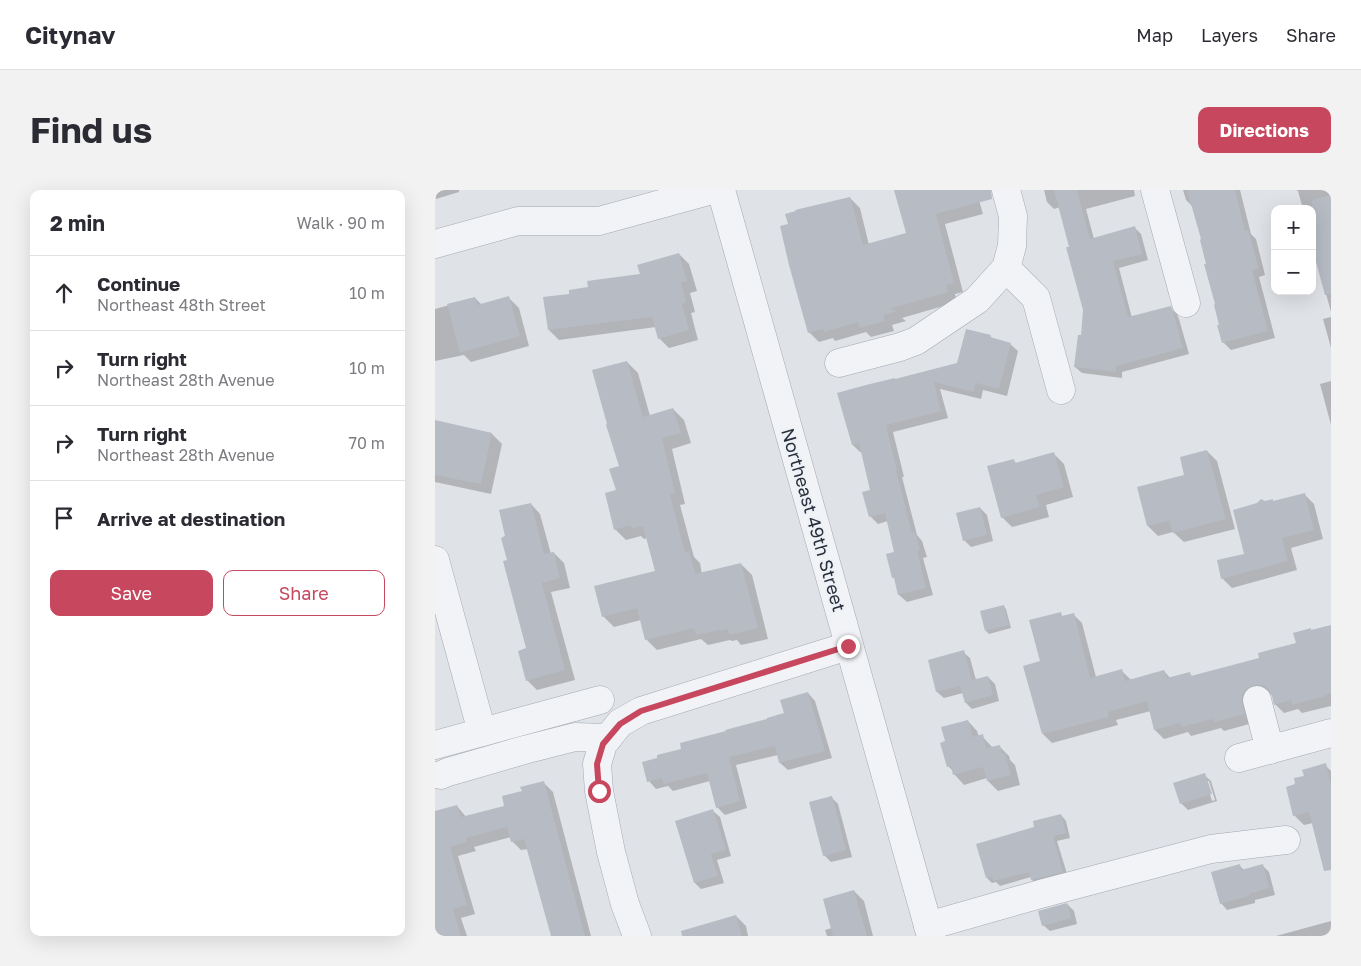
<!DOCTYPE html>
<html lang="en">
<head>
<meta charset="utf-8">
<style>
	body { margin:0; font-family:"Golos Text",sans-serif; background:#f2f2f3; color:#2b2b33 }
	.controls { position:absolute; right:15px; top:15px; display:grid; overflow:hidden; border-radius:10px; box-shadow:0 5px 20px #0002 }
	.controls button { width:45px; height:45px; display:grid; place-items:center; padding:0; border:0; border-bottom:1px solid #e1e1e2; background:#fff; color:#2b2b33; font:25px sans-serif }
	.stop { position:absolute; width:15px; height:15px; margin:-11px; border:4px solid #c7485e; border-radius:50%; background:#fff }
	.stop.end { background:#c7485e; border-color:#fff; box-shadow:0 1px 5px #0008 }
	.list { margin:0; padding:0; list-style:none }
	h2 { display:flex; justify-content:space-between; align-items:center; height:65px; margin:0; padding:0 20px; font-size:21px }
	h2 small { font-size:16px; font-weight:400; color:#7c7c81 }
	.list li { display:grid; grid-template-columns:32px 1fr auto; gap:15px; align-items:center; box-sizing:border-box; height:75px; padding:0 20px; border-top:1px solid #e1e1e2 }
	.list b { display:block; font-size:19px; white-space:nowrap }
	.list p { margin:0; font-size:16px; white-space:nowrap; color:#7c7c81 }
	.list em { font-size:16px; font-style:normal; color:#7c7c81 }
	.actions { display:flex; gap:10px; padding:15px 20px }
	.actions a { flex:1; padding:11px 0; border:1px solid #c7485e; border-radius:10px; text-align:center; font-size:18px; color:#c7485e }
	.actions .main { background:#c7485e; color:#fff }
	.icon { flex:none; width:28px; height:28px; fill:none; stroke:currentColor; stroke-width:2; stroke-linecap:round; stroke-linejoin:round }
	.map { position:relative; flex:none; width:896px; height:746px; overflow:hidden; border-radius:10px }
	header { display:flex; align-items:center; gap:30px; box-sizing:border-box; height:70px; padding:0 25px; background:#fff; border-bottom:1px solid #e1e1e2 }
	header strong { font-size:24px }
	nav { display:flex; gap:28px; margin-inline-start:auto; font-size:18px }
	.intro { display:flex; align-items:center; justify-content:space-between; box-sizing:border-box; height:120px; padding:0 30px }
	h1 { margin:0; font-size:35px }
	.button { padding:12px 22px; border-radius:10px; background:#c7485e; color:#fff; font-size:18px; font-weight:700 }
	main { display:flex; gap:30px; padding:0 30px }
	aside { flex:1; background:#fff; border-radius:10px; box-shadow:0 5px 20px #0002 }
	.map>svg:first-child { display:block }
	.shadow { fill:#0003; fill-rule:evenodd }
	.building { fill:#b6bbc4 }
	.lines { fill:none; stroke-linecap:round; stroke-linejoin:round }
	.minor-casing { stroke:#a4a9b1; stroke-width:29 }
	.minor { stroke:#f1f3f6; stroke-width:28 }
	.route { stroke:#c7485e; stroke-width:6 }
	.labels { text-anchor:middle; stroke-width:4; stroke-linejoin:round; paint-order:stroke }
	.street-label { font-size:18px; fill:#28303d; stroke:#eef1f5 }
</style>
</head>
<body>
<header>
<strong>Citynav</strong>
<nav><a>Map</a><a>Layers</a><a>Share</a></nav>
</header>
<div class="intro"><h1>Find us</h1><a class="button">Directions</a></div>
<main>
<aside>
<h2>2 min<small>Walk · 90 m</small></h2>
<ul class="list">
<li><svg class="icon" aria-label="ahead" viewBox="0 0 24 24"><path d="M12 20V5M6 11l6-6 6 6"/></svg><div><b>Continue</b><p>Northeast 48th Street</p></div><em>10 m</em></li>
<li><svg class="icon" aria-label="right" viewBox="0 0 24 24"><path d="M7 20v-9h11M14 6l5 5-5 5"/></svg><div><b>Turn right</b><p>Northeast 28th Avenue</p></div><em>10 m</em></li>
<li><svg class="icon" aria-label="right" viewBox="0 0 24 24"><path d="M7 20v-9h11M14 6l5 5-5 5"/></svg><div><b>Turn right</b><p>Northeast 28th Avenue</p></div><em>70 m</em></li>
<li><svg class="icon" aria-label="arrive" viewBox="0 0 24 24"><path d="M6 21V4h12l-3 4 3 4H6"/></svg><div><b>Arrive at destination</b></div></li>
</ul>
<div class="actions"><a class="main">Save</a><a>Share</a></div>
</aside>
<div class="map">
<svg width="896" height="746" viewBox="0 0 896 746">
	<rect width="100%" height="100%" fill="#dfe2e7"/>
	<g class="shadow">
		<path d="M0,0H24V2L1,9Z"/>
		<path d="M461,0H541L548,24L510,34L528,102L520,104L522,112L467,128L471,131L457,135L459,141L436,147L431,142L400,151L398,148L384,152L374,142L415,8L425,18L434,55L472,44Z"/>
		<path d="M609,0H699L700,6L651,19L659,49L700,38L706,44L713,70L684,78L697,128L735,118L742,124L744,129L754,164L687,182V188L647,183L640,177L647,146L649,120L635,58L625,17L619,19L612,12Z"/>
		<path d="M748,0H805L816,44L821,49L830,85L824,87L840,148L796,160L788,152L782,115L767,50L758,17L751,10Z"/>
		<path d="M861,0H896V122L877,53V19H868L863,1Z"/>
		<path d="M244,64L254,74L262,101L255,103L260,122L256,123L263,150L234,158L224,148L221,137L124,150L114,140L136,105L154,98L206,85Z"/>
		<path d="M40,108L47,115L74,108L84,118L94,156L36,172L29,165L0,171V119Z"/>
		<path d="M896,127V158L888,129Z"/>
		<path d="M555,146L558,149L575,154L583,161L572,206L548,200L546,209L505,199L513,228L458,242L469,287H467L482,345L487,351L492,367L488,368L498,405L472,412L464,405L461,390L458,387L460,363L453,331L443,334L435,326L436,301L427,262H425L418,255L404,204L523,174Z"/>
		<path d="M192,172L203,183L215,226L238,219L249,230L256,253L237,259L250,314L245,315L259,367L265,373L267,384L306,374L317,385L333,449L306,455L302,450L297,451L295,450L273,455L266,449L222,460L211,449L206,430L179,437L168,426L222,382L213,348L209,349L206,346L191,350L180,339Z"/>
		<path d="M896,191V235L885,194Z"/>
		<path d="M0,232L57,244L67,254L56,304L0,292Z"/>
		<path d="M772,261L782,271L800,339L749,352L738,342L723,346L713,336L703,298L751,286Z"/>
		<path d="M619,264L629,274L638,307L611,315L614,327L577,337L567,327L578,270L582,274Z"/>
		<path d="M869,304L879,314L888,349L856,358L862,380L797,398L787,388L811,365L830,312H839Z"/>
		<path d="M96,314L105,324L116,364L119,363L129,373L135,398L116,402L140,490L102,500L92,490L93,459L73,371L72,347Z"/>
		<path d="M545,318L552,325L558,351L536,357L529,350Z"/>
		<path d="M568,416L571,419L576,438L554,444L551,441Z"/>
		<path d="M625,424L628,427L638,424L647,433L661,487L687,481L696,490L729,481L736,489L755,484L758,487L826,469L862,454L877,441L896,436V516L867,523L863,519L849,523L840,514L837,504L828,503L818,533L789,541L786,538L756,546L753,542L729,549L720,540L716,521L681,530L683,535L617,553L608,544L590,477L606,472Z"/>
		<path d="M528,462L535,468L541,490L553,487L560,494L564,511L537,519L531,513L528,503L509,508L502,502L494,471Z"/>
		<path d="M373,503L380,511L397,568L353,580L345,573L343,565L301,575L312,618L290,625L282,617L275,591L238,601L233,596L221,599L214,591L248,559L350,524Z"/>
		<path d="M533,531L542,541L544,547L547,546L558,558L564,556L574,566L575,570L580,575L585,595L563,601L553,591L552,588L529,595L520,585L519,582L513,576L511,552Z"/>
		<path d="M890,575L896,581V670L878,633L869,635L859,625L862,595L870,587Z"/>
		<path d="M769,585L776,591L782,611L753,620L746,613ZM771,591H774L780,610L777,611Z"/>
		<path d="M109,593L118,602L156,746H117L93,659L86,660L77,651L76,647L39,657L41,661L23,666L40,724L26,728L32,746H0V622L22,616L31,627L71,617L88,602Z"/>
		<path d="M396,607L403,614L417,667L396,672L389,665Z"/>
		<path d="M278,621L285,627L296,666L282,670L289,693L266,699L260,693L242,632Z"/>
		<path d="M626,625L631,631L635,648L622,651L633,687L602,695L597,690L596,687L565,696L561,692L557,693L552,688L600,638Z"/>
		<path d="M805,676L809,680L828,676L834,682L840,705L820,710V713L792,720L786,713Z"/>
		<path d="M419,701L429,711L438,746H392L390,740L397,738Z"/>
		<path d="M632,714L639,721L642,734L615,741L608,735Z"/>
		<path d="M301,726L311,736L313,746H271Z"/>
		<path d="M896,731V746H841Z"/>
	</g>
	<g class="building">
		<path d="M459,0H556L557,9L501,24L519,93L511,95L513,102L454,119L463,121L448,125L450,131L425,138L423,132L389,142L388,139L373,143L354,75L345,36L353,34L350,24L361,21L360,20L415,7L428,55L471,43Z"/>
		<path d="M619,0H642L655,49L700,36L707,64L678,71L693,127L736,116L738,121L748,158L681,176V182L639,177L643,145H646L648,120L631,57H634Z"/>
		<path d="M752,0H800L810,41L813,40L824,78L817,80L833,141L787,153L782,135H784L779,115L780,114L769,74H771L765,50L766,49Z"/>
		<path d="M896,5V104L890,105L877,57V10Z"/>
		<path d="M244,63L252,91L246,93L251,112L247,114L254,140L223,149L217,127L113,140L108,107L134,104V100L153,97L152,91L205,84L202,75Z"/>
		<path d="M74,106L85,146L25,163L12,114L40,107L42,115Z"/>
		<path d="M531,139L556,145L555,147L576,153L564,199L541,193L538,202L499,192L506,221L451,235L462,280H461L477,343L480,342L485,360L482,361L491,398L463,405L459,388H457L451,364L459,362L450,323L434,327L427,302L435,300L424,253L417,255L402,203L431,195L460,188V189L522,173Z"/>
		<path d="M192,171L208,227L238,218L246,243L227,248L240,303L235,305L250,362L254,361L260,384L306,373L323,438L294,445L293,439L285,441V440L261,445L259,438L210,450L202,418L167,427L159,396L220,381L208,336L197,339L196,335L179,340L170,303L181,300L174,279L184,276L171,235L172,234L157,180Z"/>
		<path d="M0,230L57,243L46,294L0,285Z"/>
		<path d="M772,260L791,329L738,343L734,331L712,336L702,297L749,285L745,267Z"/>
		<path d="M619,262L629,297L601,305L605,317L566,328L552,276L579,269L580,273Z"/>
		<path d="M870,303L879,340L847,348L853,371L786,389L782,370L809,364L798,320L822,313L826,309L830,311L838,309V311Z"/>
		<path d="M96,313L109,364L119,362L125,388L107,393L130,480L91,491L83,461L91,458L68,371L72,370L66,348L70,346L64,320Z"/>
		<path d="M545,317L552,345L528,351L521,323Z"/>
		<path d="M569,415L574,435L550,441L545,421Z"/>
		<path d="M626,422L627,426L639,423L655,488L687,479L690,491L729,480L732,488L755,482L756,486L824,468L823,463L861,453L858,443L876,438V440L896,435V503L889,505L890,506L857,515L856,510L839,515L837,506L833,499L827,495H819L811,499L807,505V513L810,524L779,532L778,529L746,537L745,533L719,540L712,511L673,522L674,527L607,544L588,476L605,471L594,430Z"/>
		<path d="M529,460L537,490L553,486L558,505L530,513L525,496L501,502L493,470Z"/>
		<path d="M373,502L390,561L344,573L340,556L294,567L305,611L281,618L272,583L229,594L227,588L212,592L207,572L222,568V565L246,559L245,553L291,541L290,540L332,529V528L349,523L345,510Z"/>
		<path d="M533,530L538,547L548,544L551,558L565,555L567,564L570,563L576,585L552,591L548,577L518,585L516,576L512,577L505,553L510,551L506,537Z"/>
		<path d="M891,573L896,595V680L889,681L874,622L858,626L851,597L860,594L859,588L869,586L867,580Z"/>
		<path d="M770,583L777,604L745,614L738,593Z"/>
		<path d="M109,591L150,746H116L89,649L76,652L72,637L31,648L32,652L15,657L32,715L18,719L26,746H0V621L22,615L26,627L69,616L67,606L87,601L85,597Z"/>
		<path d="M397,606L411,660L388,666L374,612Z"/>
		<path d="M278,619L291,660L276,664L283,686L259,693L240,631Z"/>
		<path d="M626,624L631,643L618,646L628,682L596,690L594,682L558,691L557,687L551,688L541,654L599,637L598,631Z"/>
		<path d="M805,674L806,680L828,674L834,698L814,704V706L785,714L776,682Z"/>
		<path d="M419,700L432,746H398L388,709Z"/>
		<path d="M632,713L636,728L607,736L603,721Z"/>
		<path d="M301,725L307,746H247L246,741Z"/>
	</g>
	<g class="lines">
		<g class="minor-casing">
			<g id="minor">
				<path d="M286,0L496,746"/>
				<path d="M720,0L751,113"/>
				<path d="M0,54L83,31H164L277,0"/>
				<path d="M571,78L601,108L626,200"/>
				<path d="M404,173L465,157L481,151L542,110L571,78L577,56L578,26L571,0"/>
				<path d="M0,370L47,542"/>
				<path d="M822,510L835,560"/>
				<path d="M0,555L165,510"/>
				<path d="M804,568L896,543"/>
				<path d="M6,585L13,582L89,560L140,547L173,548"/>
				<path d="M493,736L609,703L776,659L851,650"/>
				<path d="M202,746L190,714L176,662L164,601L162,574L168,554L185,533L206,521L413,456"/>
			</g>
		</g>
		<use href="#minor" class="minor"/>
	</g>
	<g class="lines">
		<path class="route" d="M164,601L162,574L168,554L185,534L206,521L413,456"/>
	</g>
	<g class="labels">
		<g class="street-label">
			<text transform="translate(378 330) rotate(74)" y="6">Northeast 49th Street</text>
		</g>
	</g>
</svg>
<div class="controls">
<button>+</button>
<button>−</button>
</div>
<div class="stop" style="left:164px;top:601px"></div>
<div class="stop end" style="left:413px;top:456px"></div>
</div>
</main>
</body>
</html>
